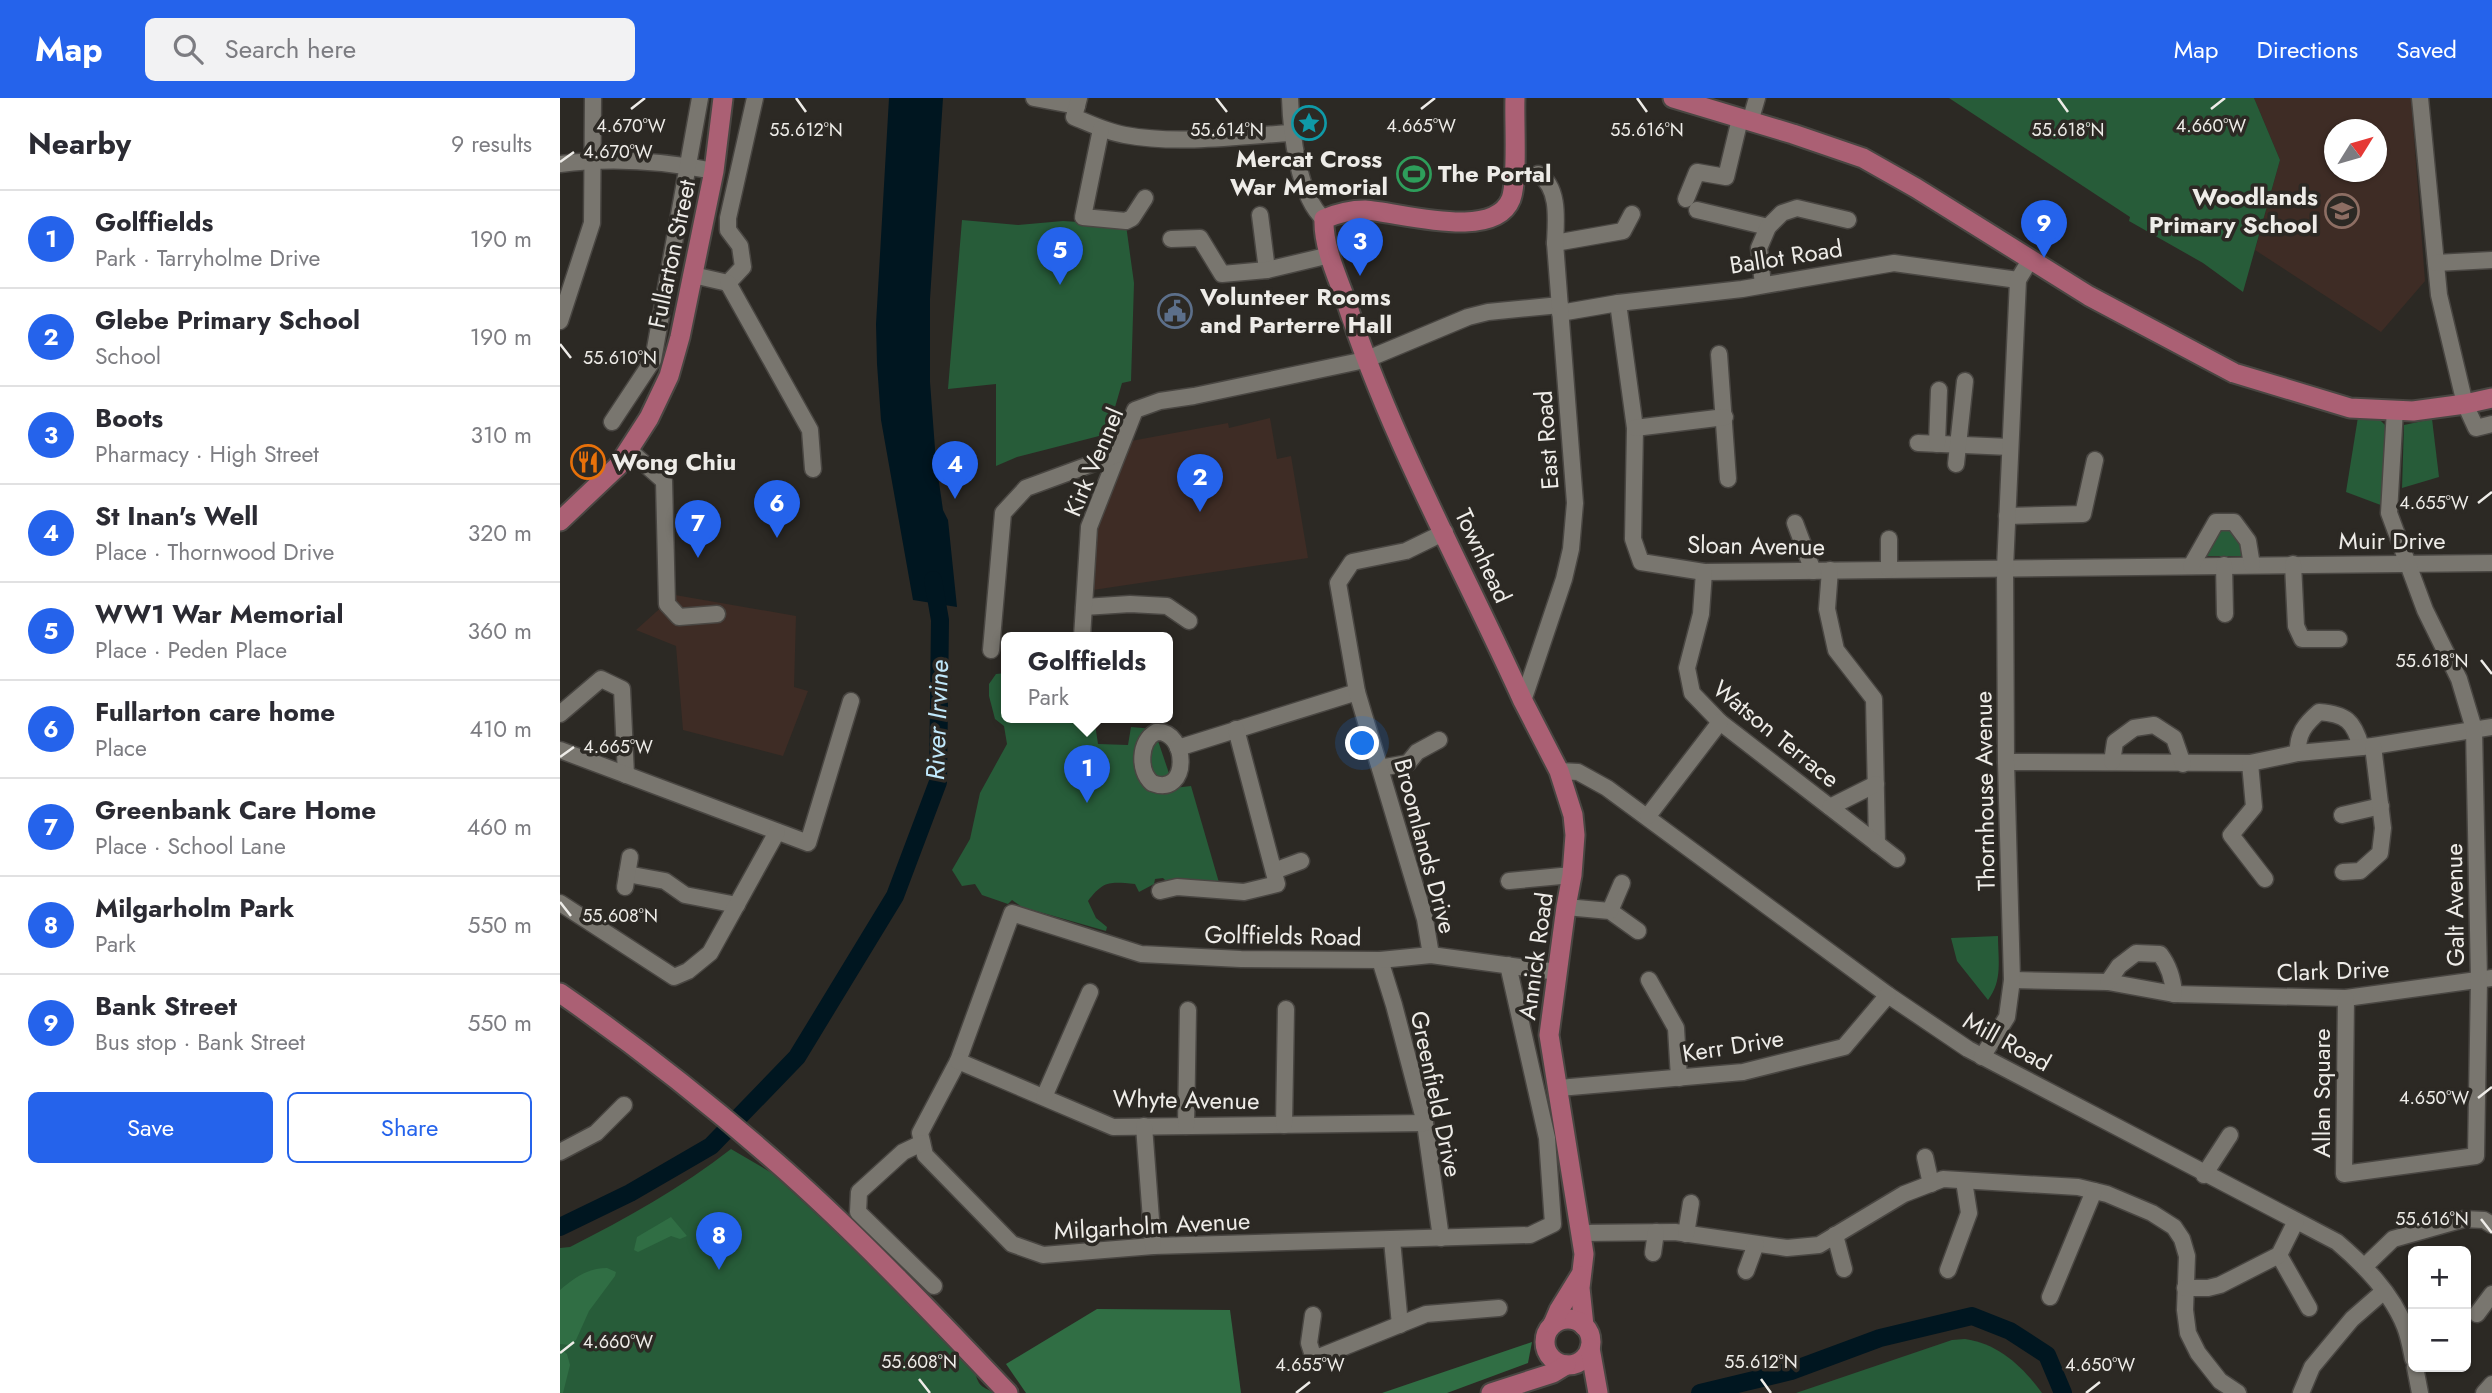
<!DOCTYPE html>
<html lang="en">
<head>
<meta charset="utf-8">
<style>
	body { margin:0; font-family:Jost,sans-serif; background:#f2f2f3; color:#2b2b33 }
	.controls { position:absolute; right:21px; bottom:21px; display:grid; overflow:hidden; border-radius:10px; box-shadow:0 2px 5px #0004 }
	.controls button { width:63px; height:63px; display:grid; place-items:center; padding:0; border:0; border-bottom:2px solid #e1e1e2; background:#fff; color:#2b2b33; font:35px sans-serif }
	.compass { position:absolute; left:1764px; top:21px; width:63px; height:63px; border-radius:50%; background:#fff; box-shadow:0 2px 5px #0004; rotate:53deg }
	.you { position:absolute; left:803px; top:646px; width:24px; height:24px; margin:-18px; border:5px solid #fff; border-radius:50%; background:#1a73e8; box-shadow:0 0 0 10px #1a73e833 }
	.badge { display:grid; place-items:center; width:46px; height:46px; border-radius:50%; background:#2563eb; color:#fff; font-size:23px; font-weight:700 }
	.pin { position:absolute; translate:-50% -58px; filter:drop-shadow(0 2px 4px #0008) }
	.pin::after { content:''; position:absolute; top:37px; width:24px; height:21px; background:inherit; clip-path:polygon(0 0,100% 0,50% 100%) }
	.popup { position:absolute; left:441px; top:534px; width:172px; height:91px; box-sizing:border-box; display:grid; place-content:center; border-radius:10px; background:#fff; filter:drop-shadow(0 2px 5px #0005); font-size:23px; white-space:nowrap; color:#7c7c81 }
	.popup b { font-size:26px; color:#2b2b33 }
	.popup::after { content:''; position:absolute; left:50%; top:100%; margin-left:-14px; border:14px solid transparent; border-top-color:#fff }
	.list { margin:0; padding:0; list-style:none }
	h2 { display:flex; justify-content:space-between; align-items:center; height:91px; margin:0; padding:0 28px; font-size:30px }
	h2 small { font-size:23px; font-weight:400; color:#7c7c81 }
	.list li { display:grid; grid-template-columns:46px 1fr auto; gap:21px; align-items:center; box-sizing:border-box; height:98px; padding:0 28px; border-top:2px solid #e1e1e2 }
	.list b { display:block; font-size:26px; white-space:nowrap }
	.list p { margin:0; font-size:23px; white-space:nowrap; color:#7c7c81 }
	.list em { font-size:23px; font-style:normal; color:#7c7c81 }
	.actions { display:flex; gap:14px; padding:21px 28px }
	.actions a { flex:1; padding:16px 0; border:2px solid #2563eb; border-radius:10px; text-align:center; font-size:24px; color:#2563eb }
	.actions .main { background:#2563eb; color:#fff }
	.icon { flex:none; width:38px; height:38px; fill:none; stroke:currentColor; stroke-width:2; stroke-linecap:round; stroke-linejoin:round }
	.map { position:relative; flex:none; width:1932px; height:1295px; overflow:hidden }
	header { display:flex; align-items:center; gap:42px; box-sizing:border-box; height:98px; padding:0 35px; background:#2563eb; color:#fff }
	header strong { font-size:33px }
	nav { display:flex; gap:38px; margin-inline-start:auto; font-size:24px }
	.search { width:490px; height:63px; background:#f2f2f3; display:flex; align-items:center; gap:18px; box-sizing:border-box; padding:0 24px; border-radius:10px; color:#7c7c81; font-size:26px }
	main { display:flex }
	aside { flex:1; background:#fff }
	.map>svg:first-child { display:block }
	.education { fill:#3e2c25; fill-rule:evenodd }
	.green { fill:#275c39 }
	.forest { fill:#306e44 }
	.water { fill:#001620 }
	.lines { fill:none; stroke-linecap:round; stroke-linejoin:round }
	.river { stroke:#001620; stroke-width:18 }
	.minor-casing { stroke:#494642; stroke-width:19 }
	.major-casing { stroke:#494642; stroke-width:23 }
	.minor { stroke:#79766f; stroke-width:16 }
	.major { stroke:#ab6074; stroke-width:19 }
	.ticks { fill:none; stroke:#eeece8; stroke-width:2.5 }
	.labels { text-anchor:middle; stroke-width:7; stroke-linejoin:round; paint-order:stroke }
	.poi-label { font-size:24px; font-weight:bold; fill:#eeece8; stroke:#2c2924; text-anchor:start }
	.street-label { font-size:24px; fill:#eeece8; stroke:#2c2924 }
	.water-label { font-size:26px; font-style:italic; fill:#c0e8fb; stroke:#2c2924 }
	.ticks-label { font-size:18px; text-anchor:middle; fill:#eeece8; stroke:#2c2924; stroke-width:7; stroke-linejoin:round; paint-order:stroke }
</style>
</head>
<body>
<header>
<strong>Map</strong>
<div class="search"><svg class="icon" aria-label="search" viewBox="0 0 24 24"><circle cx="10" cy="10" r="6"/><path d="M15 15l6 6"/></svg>Search here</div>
<nav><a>Map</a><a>Directions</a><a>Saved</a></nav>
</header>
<main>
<aside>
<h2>Nearby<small>9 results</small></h2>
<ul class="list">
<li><span class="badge">1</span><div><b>Golffields</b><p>Park · Tarryholme Drive</p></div><em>190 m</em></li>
<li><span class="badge">2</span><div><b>Glebe Primary School</b><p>School</p></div><em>190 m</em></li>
<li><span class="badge">3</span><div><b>Boots</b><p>Pharmacy · High Street</p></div><em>310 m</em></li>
<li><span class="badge">4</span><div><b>St Inan's Well</b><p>Place · Thornwood Drive</p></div><em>320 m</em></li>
<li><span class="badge">5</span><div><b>WW1 War Memorial</b><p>Place · Peden Place</p></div><em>360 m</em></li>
<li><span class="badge">6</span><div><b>Fullarton care home</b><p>Place</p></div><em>410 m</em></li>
<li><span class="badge">7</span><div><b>Greenbank Care Home</b><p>Place · School Lane</p></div><em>460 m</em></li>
<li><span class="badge">8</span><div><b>Milgarholm Park</b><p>Park</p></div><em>550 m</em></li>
<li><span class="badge">9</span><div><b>Bank Street</b><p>Bus stop · Bank Street</p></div><em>550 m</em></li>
</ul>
<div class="actions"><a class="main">Save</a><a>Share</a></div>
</aside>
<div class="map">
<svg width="1932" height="1295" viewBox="0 0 1932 1295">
	<rect width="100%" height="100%" fill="#2c2924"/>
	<g class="education">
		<path d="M1694,0H1851L1865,183L1821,234L1695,152L1720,62ZM1774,32H1816V74H1774Z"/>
		<path d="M710,320L717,361L731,358L748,460L533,492L534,429L571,343L668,325L669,330Z"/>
		<path d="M115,497L236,518L234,589L248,593L223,658L123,632L116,548L76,532Z"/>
	</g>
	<g class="green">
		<path d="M1389,0H1694L1720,62L1683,194L1643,165L1569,123L1570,119Z"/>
		<path d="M402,122L458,127L503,123L566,127L574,185L571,283L562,285L551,323L543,337L457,359L436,368V286L388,291Z"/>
		<path d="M1798,319L1820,322L1825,327L1826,409L1786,394Z"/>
		<path d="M1872,321L1879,379L1842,390L1844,327Z"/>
		<path d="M1659,429H1669L1683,447V458H1646L1647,448Z"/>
		<path d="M446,575L447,619H534L538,646L568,647L571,629L594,631L614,690L631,688L660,788L607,784L603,780L595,781L594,786L579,794L575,786C550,784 544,782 528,803L536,820L547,829L546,833L462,809L452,802L448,806L422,797L415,786L402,788L392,772L410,741L420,695L447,646L444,628L435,621L429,598V586L436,576Z"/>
		<path d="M1438,838C1438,862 1443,882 1428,902L1397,863L1391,840Z"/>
		<path d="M171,1051L212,1075L328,1182L415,1273C418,1289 423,1289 435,1295H0V1150L10,1149C67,1120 121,1090 171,1051Z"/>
		<path d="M1405,1241C1439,1246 1462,1268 1482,1295H1236L1392,1242Z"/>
	</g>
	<g class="forest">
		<path d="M111,1119L127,1138L120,1141L111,1138L78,1154L74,1152L77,1139Z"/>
		<path d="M47,1170L56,1174L55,1178L29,1213L16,1242L9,1247L0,1246V1192C14,1180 28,1170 47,1170Z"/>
		<path d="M537,1211L670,1212L681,1295H466L446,1266Z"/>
		<path d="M972,1244L968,1265L887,1295H822Z"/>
		<path d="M0,1251L7,1256L10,1267L3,1295H0Z"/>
	</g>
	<path class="water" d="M329,0H383L370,201V284L376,364L383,412L388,422L397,509L353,502L321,322L317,266L316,226Z"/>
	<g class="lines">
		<g class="river">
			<path d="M0,1129L70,1095L151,1048L237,959L335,798L378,684L380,522L373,482"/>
			<path d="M1140,1295L1231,1273L1320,1240L1412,1218L1450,1233L1487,1257L1503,1295"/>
		</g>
		<g class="minor-casing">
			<g id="minor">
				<path d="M474,0L517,8"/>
				<path d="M519,0L514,19C531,26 547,34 565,37C619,47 677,38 731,35"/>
				<path d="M730,0C731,32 738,99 764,121"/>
				<path d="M1860,0L1879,197L1905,306L1916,330L1932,326"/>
				<path d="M1190,24L1197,0"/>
				<path d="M541,31L523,119L566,123L572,120L585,100"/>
				<path d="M0,66C50,59 104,63 154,73"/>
				<path d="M1126,101L1137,74L1166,79L1180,21"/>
				<path d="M1137,112L1208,129"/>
				<path d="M700,117L707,172"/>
				<path d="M611,141L640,140L662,176L707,172L770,157"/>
				<path d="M995,145L1063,133L1072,116"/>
				<path d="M1876,165L1932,162"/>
				<path d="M133,177L168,185L183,169L180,148L168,132V120L195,0"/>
				<path d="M168,185L250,332L253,371"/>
				<path d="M1203,187L1199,150L1208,129L1222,115L1237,110L1288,122"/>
				<path d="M1058,205L1075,330L1073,441L1081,464L1144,474L1932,465"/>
				<path d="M1000,215L1058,205L1182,191L1334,165L1458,182"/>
				<path d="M0,223L32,125L33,0"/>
				<path d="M1159,256L1168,381"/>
				<path d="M52,324L93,262L140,0"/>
				<path d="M1075,330L1165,319"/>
				<path d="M1358,345L1450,349"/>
				<path d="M1377,346L1379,292"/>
				<path d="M69,352L104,383L107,506L119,519L157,516"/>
				<path d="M1396,366L1405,283"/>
				<path d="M1447,418L1523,416L1535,362"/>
				<path d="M1235,425L1253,473"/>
				<path d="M1329,441V471"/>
				<path d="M1733,466L1736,528L1742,541H1779"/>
				<path d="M1664,467L1665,516"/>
				<path d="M1631,468L1656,424H1674L1688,443L1692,467"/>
				<path d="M1270,472L1267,511L1276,552L1314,601L1317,746"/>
				<path d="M1144,474L1141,516L1127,570L1132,595L1160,624L1337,761"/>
				<path d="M524,509L570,506L607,508L629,523"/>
				<path d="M522,539L529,429L575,312L600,303L634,298L805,262L908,219L928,214L1000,207"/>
				<path d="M431,552L443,415L466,390L556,357"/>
				<path d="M963,603L1004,481L1011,451L1015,405L995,145C996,123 1000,89 978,76"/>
				<path d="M0,616L41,581L62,591L66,677"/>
				<path d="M596,634C628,631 631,700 592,685C578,673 579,643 596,634Z"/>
				<path d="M618,650L797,594"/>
				<path d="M0,652L248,745L291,603"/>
				<path d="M1738,655C1737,636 1745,626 1759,614C1786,616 1794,623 1801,649"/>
				<path d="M1446,664L1690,665L1738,655L1813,648L1932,629"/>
				<path d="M1552,664L1555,644L1574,630L1594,627L1614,640L1623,666"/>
				<path d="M1690,665L1694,709L1671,737L1705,781"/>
				<path d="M820,670L848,665L857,654L879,642"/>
				<path d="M999,673L1018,674L1047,690L1328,897L1408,951L1777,1144C1804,1167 1832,1195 1845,1229C1849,1239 1851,1251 1853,1261"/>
				<path d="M1270,709L1316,686"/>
				<path d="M1782,717L1821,708"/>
				<path d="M1088,718L1160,624"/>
				<path d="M714,773L741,763"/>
				<path d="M1783,774L1800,773L1820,755L1823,730L1813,648"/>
				<path d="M67,776L105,783L125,797L177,807"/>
				<path d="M949,783L1012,777"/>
				<path d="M65,789L70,759"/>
				<path d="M600,793L617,789L684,794L717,786L676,631"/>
				<path d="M0,805L114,879L128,873L150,855L217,734"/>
				<path d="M1006,809L1050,813L1078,833"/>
				<path d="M1050,813L1062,785"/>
				<path d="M871,857L865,821L797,594L778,485L792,464L846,453L885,434"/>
				<path d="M820,862L834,907L865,1025L881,1140"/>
				<path d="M948,867L987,1040L993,1126L970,1137L593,1148L483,1157L452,1146L365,1057L360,1035L398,963L452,815L581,856L681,861L820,862L871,857L997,874"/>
				<path d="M1089,882L1116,930L1119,980"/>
				<path d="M1452,882L1548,884L1614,896L1786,900L1932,880"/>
				<path d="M1548,884L1559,868L1576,855L1600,856C1609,868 1613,880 1614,896"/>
				<path d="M1786,900L1784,1076L1916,1058L1919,882L1914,631L1899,581L1865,512L1829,415L1835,311"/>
				<path d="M1422,959L1447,919L1452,882L1446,664L1445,470L1458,182L1470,162"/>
				<path d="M398,963L553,1029L865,1025"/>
				<path d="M999,990L1183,974L1284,949L1328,897"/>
				<path d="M484,999L530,894"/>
				<path d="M724,1027L726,911"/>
				<path d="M584,1028L593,1148"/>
				<path d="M626,1028L628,912"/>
				<path d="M362,1045L343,1054L299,1094L298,1114L374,1188"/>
				<path d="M0,1054L36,1035L64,1007"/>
				<path d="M1365,1059L1371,1086"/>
				<path d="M1644,1077L1670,1037"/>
				<path d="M1021,1135L1115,1134L1227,1150L1259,1147L1344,1096L1383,1081L1518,1089L1547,1096L1592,1115L1614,1129L1622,1141L1627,1158L1625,1212L1628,1235L1638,1255L1660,1283L1678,1295"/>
				<path d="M1126,1136L1131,1105"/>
				<path d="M1275,1137L1284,1171"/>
				<path d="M832,1142L840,1227"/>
				<path d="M1093,1155L1096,1134"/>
				<path d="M1719,1157L1749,1210"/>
				<path d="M1805,1168L1833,1141L1904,1121L1924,1122L1932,1127"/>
				<path d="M1388,1172L1409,1115L1404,1083"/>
				<path d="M1186,1173L1196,1146"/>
				<path d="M1625,1190H1648L1660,1187L1719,1157L1736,1123"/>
				<path d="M1490,1199L1534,1093"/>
				<path d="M1917,1216L1932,1196"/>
				<path d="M753,1217L749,1245L754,1261L866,1216L939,1210"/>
				<path d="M1855,1269L1860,1295"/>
				<path d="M1741,1295L1752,1269L1792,1221L1824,1193"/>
				<path d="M1924,1295L1932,1286"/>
			</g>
		</g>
		<g class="major-casing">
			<g id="major">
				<path d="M955,0C954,24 958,82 951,101C934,144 840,114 805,112C790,112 778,115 764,121C763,148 777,178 786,203C831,342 903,470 963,603L999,673L1013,717L1015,737L1012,777L1006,809L989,937L1024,1156L1020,1190L1024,1228"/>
				<path d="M1113,0L1233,36L1303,60L1356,90L1529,198L1674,275L1790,310L1853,313L1905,306L1932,300"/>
				<path d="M0,423L58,368L89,320L109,278L120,239L154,73L163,0"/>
				<path d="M0,895C78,949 154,1009 226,1073C303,1142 376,1219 448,1295"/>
				<circle cx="1008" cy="1244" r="23"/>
				<path d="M993,1226L999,1212L1020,1178"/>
				<path d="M1030,1250L1038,1295"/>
				<path d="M931,1295L993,1275L1006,1267"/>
			</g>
		</g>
		<use href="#minor" class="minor"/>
		<use href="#major" class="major"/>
	</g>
	<path class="ticks" d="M236,0L246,14M656,0L667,14M1077,0L1087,14M1498,0L1508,14M71,11L85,0M861,11L875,0M1651,11L1665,0M0,64L14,54M0,246L11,260M1918,405L1932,394M1921,562L1932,576M0,659L14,649M0,804L11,818M1918,1000L1932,989M1921,1121L1932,1135M0,1255L14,1244M359,1281L370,1295M1201,1281L1211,1295M736,1295L750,1284M1526,1295L1540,1284"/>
	<defs>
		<g id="sight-ring" transform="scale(1.75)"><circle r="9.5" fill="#2c2924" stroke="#0f9aa8" stroke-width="1.5"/><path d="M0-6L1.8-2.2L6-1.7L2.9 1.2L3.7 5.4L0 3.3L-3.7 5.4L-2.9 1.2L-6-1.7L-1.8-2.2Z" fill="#0f9aa8"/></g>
		<g id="stadium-ring" transform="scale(1.75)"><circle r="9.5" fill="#2c2924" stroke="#2e9e5b" stroke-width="1.5"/><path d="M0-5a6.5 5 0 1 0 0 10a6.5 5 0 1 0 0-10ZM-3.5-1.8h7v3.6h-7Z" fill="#2e9e5b"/></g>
		<g id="school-ring" transform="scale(1.75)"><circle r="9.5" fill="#2c2924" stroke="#8d6e63" stroke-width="1.5"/><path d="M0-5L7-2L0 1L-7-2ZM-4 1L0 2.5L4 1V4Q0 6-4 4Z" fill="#8d6e63"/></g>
		<g id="civic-ring" transform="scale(1.75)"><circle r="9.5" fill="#2c2924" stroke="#5c6f8a" stroke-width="1.5"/><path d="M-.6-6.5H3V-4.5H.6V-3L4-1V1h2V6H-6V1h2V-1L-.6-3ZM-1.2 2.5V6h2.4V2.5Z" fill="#5c6f8a"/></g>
		<g id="restaurant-ring" transform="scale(1.75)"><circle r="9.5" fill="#2c2924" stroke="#e8710a" stroke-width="1.5"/><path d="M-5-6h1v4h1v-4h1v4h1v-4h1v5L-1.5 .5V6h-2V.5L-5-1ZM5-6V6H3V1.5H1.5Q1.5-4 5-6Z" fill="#e8710a"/></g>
	</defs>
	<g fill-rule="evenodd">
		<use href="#sight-ring" x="749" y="25"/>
		<use href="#stadium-ring" x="854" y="76"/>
		<use href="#school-ring" x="1782" y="113"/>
		<use href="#civic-ring" x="615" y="213"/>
		<use href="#restaurant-ring" x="28" y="364"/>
	</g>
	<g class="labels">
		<g class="poi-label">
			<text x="749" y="69" text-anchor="middle">Mercat Cross<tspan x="749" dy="28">War Memorial</tspan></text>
			<text x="878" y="84">The Portal</text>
			<text x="1758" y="107" text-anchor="end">Woodlands<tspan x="1758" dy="28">Primary School</tspan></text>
			<text x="640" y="207">Volunteer Rooms<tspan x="640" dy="28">and Parterre Hall</tspan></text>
			<text x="52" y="372">Wong Chiu</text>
		</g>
		<g class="street-label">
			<text transform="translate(112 156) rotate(-78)" y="8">Fullarton Street</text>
			<text transform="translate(1226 159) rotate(-9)" y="8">Ballot Road</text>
			<text transform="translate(987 342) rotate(-94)" y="8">East Road</text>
			<text transform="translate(534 364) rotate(-67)" y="8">Kirk Vennel</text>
			<text x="1832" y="451">Muir Drive</text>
			<text transform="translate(1196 448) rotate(1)" y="8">Sloan Avenue</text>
			<text transform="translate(923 458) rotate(65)" y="8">Townhead</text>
			<text transform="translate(1216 636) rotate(39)" y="8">Watson Terrace</text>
			<text transform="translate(1425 693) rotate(-91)" y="8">Thornhouse Avenue</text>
			<text transform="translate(865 748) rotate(75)" y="8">Broomlands Drive</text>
			<text transform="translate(1895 807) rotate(-91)" y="8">Galt Avenue</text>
			<text transform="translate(723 838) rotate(1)" y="8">Golffields Road</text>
			<text transform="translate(976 858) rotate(-82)" y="8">Annick Road</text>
			<text transform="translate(1773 873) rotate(-2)" y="8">Clark Drive</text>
			<text transform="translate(1447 944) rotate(29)" y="8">Mill Road</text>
			<text transform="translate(1173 948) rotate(-9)" y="8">Kerr Drive</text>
			<text transform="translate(1762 995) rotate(-90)" y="8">Allan Square</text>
			<text transform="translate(876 996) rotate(78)" y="8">Greenfield Drive</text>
			<text transform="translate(626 1002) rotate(1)" y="8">Whyte Avenue</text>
			<text transform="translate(592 1128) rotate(-3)" y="8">Milgarholm Avenue</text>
		</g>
		<g class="water-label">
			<text transform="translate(377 622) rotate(-88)" y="9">River Irvine</text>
		</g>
	</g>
	<g class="ticks-label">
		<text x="71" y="34">4.670°W</text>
		<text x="861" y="34">4.665°W</text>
		<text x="1651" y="34">4.660°W</text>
		<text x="246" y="38">55.612°N</text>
		<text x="667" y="38">55.614°N</text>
		<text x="1087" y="38">55.616°N</text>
		<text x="1508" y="38">55.618°N</text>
		<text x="58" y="60">4.670°W</text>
		<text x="60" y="266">55.610°N</text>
		<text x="1874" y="411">4.655°W</text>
		<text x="1872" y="569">55.618°N</text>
		<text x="58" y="655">4.665°W</text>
		<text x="60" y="824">55.608°N</text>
		<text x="1874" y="1006">4.650°W</text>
		<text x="1872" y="1127">55.616°N</text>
		<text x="58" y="1250">4.660°W</text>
		<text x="359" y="1270">55.608°N</text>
		<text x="1201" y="1270">55.612°N</text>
		<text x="750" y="1273">4.655°W</text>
		<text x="1540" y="1273">4.650°W</text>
	</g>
</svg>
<div class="controls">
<button>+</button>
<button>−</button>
</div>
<svg class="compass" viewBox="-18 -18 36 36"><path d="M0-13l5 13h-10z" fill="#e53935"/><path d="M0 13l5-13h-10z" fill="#7c7c81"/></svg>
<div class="you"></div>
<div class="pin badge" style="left:527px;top:705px">1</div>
<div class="popup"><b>Golffields</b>Park</div>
<div class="pin badge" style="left:640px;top:414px">2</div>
<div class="pin badge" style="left:800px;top:178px">3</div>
<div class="pin badge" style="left:395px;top:401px">4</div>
<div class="pin badge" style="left:500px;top:187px">5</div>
<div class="pin badge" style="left:217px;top:440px">6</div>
<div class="pin badge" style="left:138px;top:460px">7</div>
<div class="pin badge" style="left:159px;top:1172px">8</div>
<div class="pin badge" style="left:1484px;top:160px">9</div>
</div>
</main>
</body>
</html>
